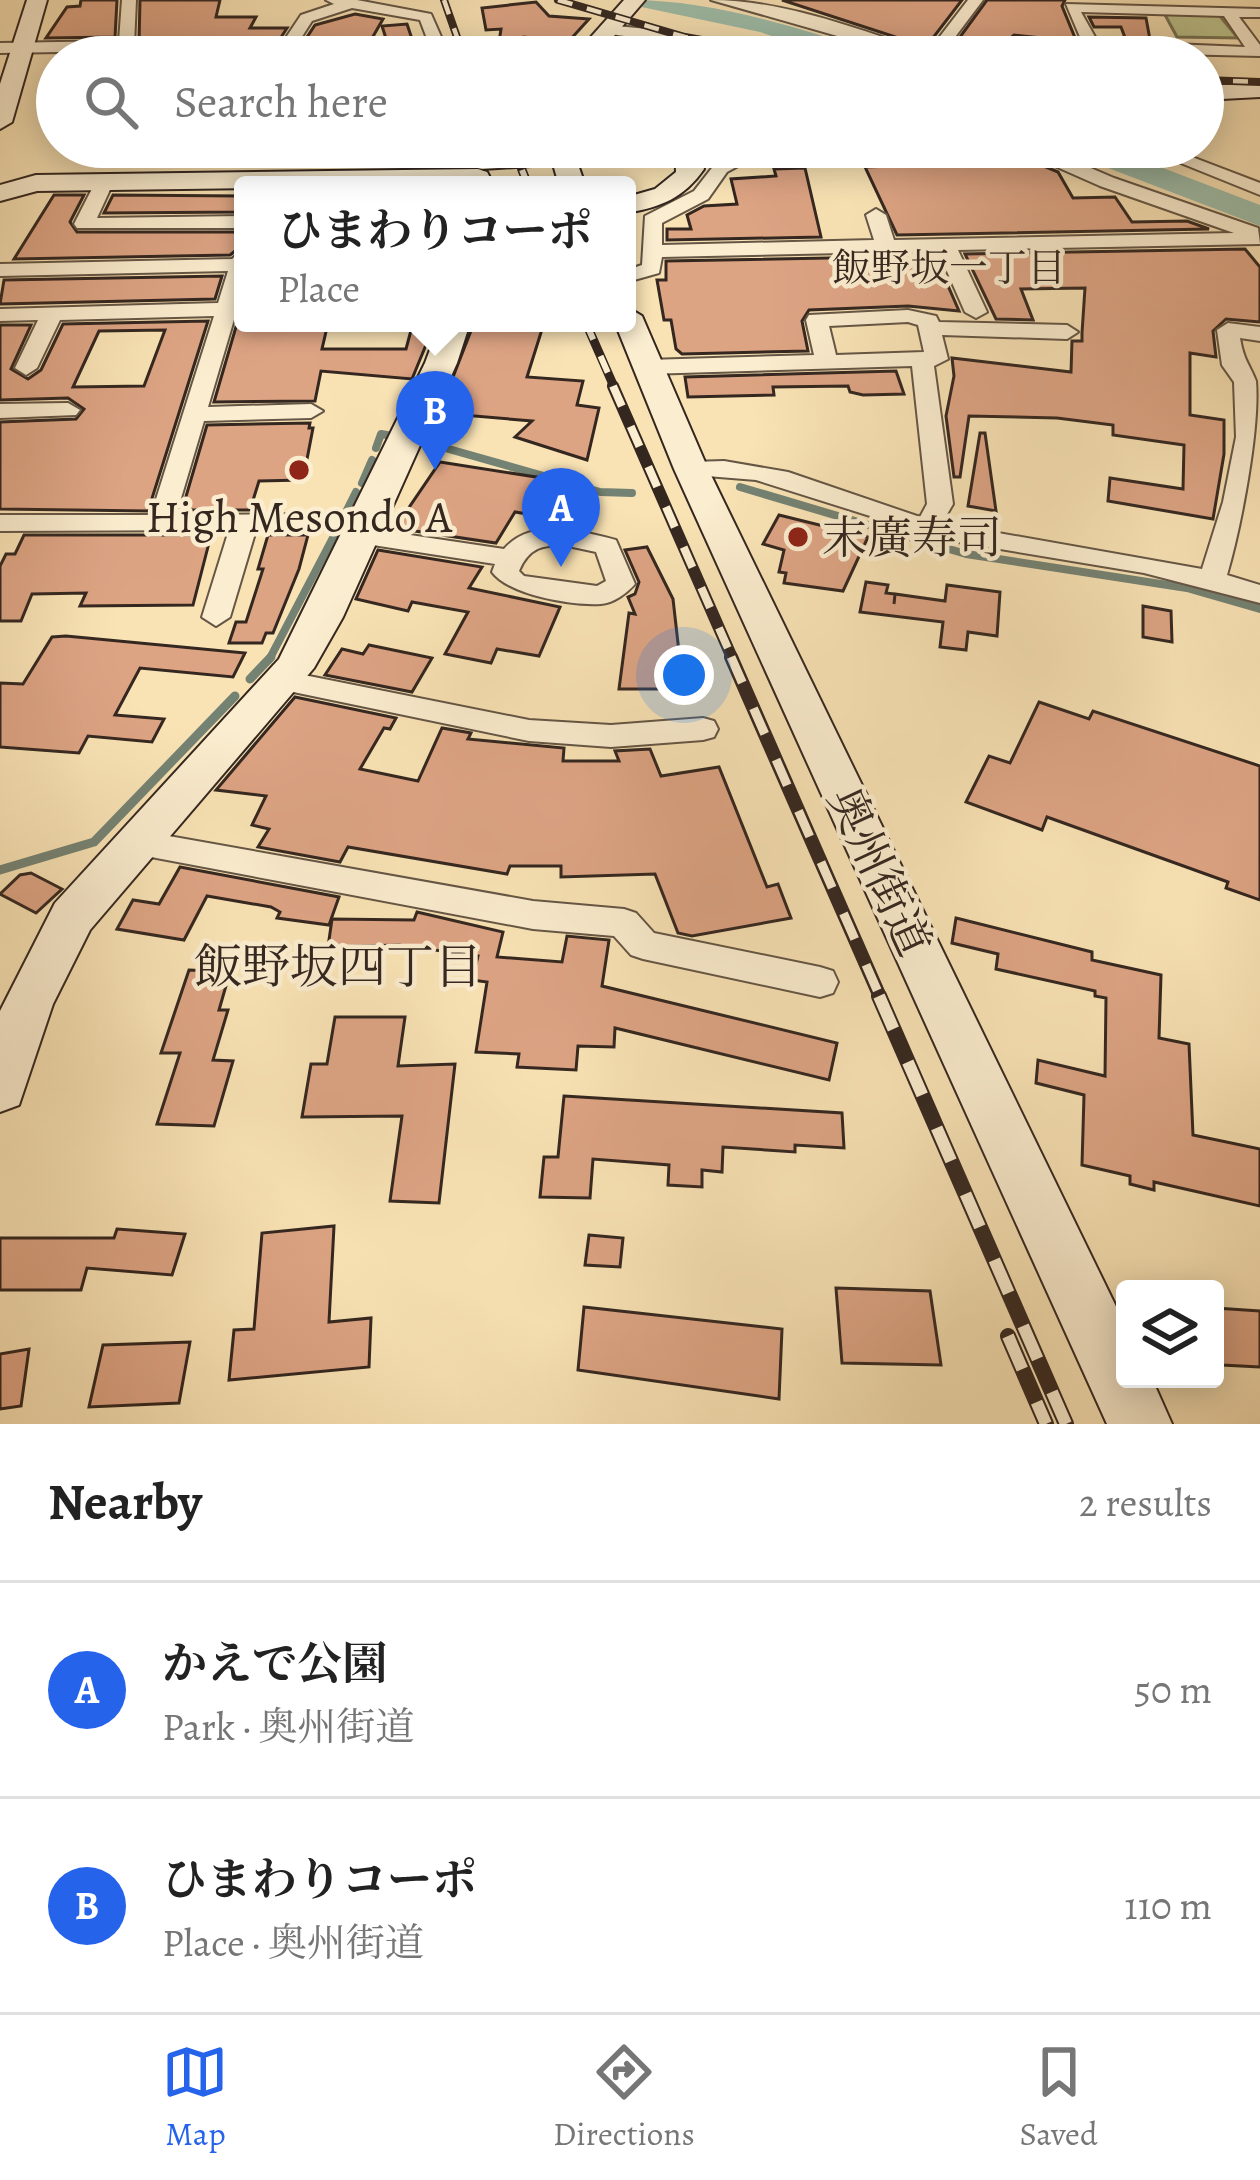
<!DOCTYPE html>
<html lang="en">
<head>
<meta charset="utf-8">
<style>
	body { margin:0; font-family:Alegreya,"Noto Serif JP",serif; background:#f6f6f6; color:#222 }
	.controls { position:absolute; right:36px; bottom:36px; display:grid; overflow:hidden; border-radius:12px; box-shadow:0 6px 30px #0003 }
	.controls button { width:108px; height:108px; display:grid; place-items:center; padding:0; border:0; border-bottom:3px solid #e0e0e0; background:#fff; color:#222; font:60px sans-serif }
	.you { position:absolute; left:684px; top:675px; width:42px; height:42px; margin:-30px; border:9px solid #fff; border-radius:50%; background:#1a73e8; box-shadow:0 0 0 18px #1a73e833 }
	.badge { display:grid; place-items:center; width:78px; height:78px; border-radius:50%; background:#2563eb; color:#fff; font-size:39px; font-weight:700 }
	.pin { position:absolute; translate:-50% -99px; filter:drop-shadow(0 3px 6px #0008) }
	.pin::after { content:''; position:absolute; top:63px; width:42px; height:36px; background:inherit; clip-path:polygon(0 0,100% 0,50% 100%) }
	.popup { position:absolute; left:234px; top:176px; width:402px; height:156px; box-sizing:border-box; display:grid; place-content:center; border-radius:12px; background:#fff; filter:drop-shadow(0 3px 9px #0005); font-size:39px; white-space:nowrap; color:#767676 }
	.popup b { font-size:45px; color:#222 }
	.popup::after { content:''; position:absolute; left:50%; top:100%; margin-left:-24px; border:24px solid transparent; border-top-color:#fff }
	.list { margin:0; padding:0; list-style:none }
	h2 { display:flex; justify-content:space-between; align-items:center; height:156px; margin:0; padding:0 48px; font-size:51px }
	h2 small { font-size:39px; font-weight:400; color:#767676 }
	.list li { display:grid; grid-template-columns:78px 1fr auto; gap:36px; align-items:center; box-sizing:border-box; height:216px; padding:0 48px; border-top:3px solid #e0e0e0 }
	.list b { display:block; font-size:45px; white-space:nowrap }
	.list p { margin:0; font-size:39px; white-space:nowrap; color:#767676 }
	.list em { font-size:39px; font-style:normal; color:#767676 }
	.icon { flex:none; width:66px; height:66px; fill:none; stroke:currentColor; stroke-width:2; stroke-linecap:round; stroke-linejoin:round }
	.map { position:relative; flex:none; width:1260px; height:1424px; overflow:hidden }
	.search { position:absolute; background:#fff; box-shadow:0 6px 30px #0003; left:36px; right:36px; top:36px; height:132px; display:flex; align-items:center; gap:30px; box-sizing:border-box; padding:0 42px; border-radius:66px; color:#767676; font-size:45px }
	.sheet { height:588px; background:#fff }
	nav { display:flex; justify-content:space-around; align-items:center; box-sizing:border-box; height:168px; border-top:3px solid #e0e0e0; background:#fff; font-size:33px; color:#767676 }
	nav a { display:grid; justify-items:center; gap:6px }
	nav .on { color:#2563eb }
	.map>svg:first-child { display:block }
	.green { fill:#bec48d; stroke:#797656; stroke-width:3 }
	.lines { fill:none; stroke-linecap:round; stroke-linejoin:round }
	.stream-far1 { stroke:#748273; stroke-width:8 }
	.stream { stroke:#748273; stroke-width:9 }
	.river { fill:#9ebeaa; fill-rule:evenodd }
	.building { fill:#dda484; stroke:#342720; stroke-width:3; fill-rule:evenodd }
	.street-tunnel { stroke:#d2bd97; stroke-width:16; stroke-dasharray:16 8; stroke-linecap:butt }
	.street-casing { stroke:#655645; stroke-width:4 }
	.secondary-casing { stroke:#342720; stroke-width:4 }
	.street { fill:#fbedcf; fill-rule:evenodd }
	.secondary { fill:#fbedcf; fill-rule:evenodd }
	.rail-far4-casing { stroke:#342720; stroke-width:8 }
	.rail-far3-casing { stroke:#342720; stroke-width:9 }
	.rail-far2-casing { stroke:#342720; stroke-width:12 }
	.rail-far1-casing { stroke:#342720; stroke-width:14 }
	.rail-casing { stroke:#342720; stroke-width:16 }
	.rail-far4 { stroke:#fbedcf; stroke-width:4.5; stroke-dasharray:15; stroke-linecap:butt }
	.rail-far3 { stroke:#fbedcf; stroke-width:6; stroke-dasharray:18; stroke-linecap:butt }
	.rail-far2 { stroke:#fbedcf; stroke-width:8; stroke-dasharray:22; stroke-linecap:butt }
	.rail-far1 { stroke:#fbedcf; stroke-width:9; stroke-dasharray:28; stroke-linecap:butt }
	.rail { stroke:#fbedcf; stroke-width:12; stroke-dasharray:36; stroke-linecap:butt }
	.secondary-bridge-casing { stroke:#342720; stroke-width:26; stroke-linecap:butt }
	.secondary-bridge { stroke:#fbedcf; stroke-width:22 }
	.poi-dot { fill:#8f2418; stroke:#fbedcf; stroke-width:4.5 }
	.labels { text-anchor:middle; stroke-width:9; stroke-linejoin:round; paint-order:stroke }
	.far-neighbourhood-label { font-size:39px; fill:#342720; stroke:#fbedcf }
	.poi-label { font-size:45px; fill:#342720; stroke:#fbedcf }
	.street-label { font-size:45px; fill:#342720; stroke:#fbedcf }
	.neighbourhood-label { font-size:48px; fill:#342720; stroke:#fbedcf }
</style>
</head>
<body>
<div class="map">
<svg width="1260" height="1424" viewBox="0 0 1260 1424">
	<rect width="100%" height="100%" fill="#f9e3b5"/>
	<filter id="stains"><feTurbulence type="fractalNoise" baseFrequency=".00167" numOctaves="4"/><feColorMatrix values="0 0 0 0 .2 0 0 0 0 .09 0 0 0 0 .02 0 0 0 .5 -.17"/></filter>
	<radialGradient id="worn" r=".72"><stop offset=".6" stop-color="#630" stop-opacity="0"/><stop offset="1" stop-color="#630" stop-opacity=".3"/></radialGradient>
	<path class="green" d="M1164,13L1219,15L1238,38L1177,37Z"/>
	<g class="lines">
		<g class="stream-far1">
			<path d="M424,442L600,492L632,493"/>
			<path d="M376,448L381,434L387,435"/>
			<path d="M362,483L372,460"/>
			<path d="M740,487L966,554L1187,588L1260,609"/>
			<path d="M345,514L356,492"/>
			<path d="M269,660L336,532"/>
		</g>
		<g class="stream">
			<path d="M250,679L271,657"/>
			<path d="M0,870L94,842L235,696"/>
		</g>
		<g class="river">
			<path d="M629,0C713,0 791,26 871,51L874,57H834L760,32L632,5Z"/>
			<path d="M1065,147H1108L1260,205V226L1069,153Z"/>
		</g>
	</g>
	<g class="building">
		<path d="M81,0H117L115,37L46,38L67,7L80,6Z"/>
		<path d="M140,0H220L216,17H256L250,28H287L269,56L149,57L139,43Z"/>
		<path d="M782,0H962L926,47Z"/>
		<path d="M987,0H1065L1062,6L1078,45V57L1054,55L1050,39L1014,35L989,57L949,52Z"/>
		<path d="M536,2L549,16L589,19L569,41L524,37L522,53L497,55L501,29L486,30L482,8Z"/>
		<path d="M355,14L383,19L367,47L338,56L294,57L315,25Z"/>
		<path d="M1089,17L1146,18L1151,45L1127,43L1121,27H1094Z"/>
		<path d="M407,24L418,57H392L382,26Z"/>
		<path d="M1032,161L1058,172L1073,198L1115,197L1132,222L1187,221L1209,229L897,235L865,167Z"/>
		<path d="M805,168L821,237L667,240V229H691L687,215L704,206L737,204L731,179L776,176L774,169Z"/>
		<path d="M54,195H84L70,222L77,232H243V245L230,255L14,259Z"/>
		<path d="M113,195L243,196V212L104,213Z"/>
		<path d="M1245,249L1260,267V322L1226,319L1213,331L1216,357L1190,353V415L1224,420V454L1213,519L1108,501L1110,478L1183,489L1184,445L1113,435V425L1057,418L969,416L960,477H954L946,416L954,376L952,358L1071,372L1072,341H1082V333L1085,288L1021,289L1033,320L996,319L965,254Z"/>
		<path d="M935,256L959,311L908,306L809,310L802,321L808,351L682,354L676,349L671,320H664L657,280H666V261Z"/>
		<path d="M222,276L215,299L0,304L4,280Z"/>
		<path d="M238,320L328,323L322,349H406L413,323H435L412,379L321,371L315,401L214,402Z"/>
		<path d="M208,321L148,511L0,509V422L76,419L84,409L68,398L0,400V325H31L11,369L28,379L41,370L63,324ZM165,330L144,386L73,387L99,331Z"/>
		<path d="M474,323H544L527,377L583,381L577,405L599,408L587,460L515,437L532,421L439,413Z"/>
		<path d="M896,371L904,394L863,395L850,392L848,386L773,387L774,395L688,397L685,377Z"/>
		<path d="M310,423L309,428H313L303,480L259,481L250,510H182L207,425Z"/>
		<path d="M980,433H985L996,511L968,506Z"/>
		<path d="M440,462L581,484L550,518L515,512L496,543L395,528Z"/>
		<path d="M779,515L868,537L843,591L784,583L786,573L779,572L784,550L763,544Z"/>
		<path d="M24,535H211L193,605L80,606L86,593L32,594L21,621H0V566L6,554H15Z"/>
		<path d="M268,535H308L299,569L273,633H266L262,643H229L236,622H246L263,569H258Z"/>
		<path d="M647,547L673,599L679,652L698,653L694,689H619L629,613L635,614L628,597L635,594L639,582L625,550Z"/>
		<path d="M378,550L482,567L469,588L560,607L539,656L497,649L491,663L445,654L468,612L412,602L408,611L356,599Z"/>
		<path d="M866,582L888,585L886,593L895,594L894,604L895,594L945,601L947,585L1000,592L997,636L968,632L966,650L940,647L943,622L860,612Z"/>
		<path d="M1143,606L1171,611L1172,642L1143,637Z"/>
		<path d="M66,636L245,653L233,677L140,668L115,715L164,719L152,742L88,736L79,753L0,747V683L23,684L52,637Z"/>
		<path d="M369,645L432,658L412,692L325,675L342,649L363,654Z"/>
		<path d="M295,697L396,718L390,729L384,728L360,769L418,781L442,728L471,733L468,739L564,748L563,761H619L615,751L650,749L661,776L719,767L767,887L778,884L791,918L692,936L678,933L655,874L561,877V866H510L507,874L348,847L340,862L258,847L269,829L252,825L266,796L216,790Z"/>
		<path d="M1039,702L1089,719L1093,711L1260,766V900L1226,888L1228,882L1047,817L1042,830L966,802L989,756L1010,763Z"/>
		<path d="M180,867L339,897L329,925L277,918L280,912L271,907L207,896L184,940L117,929L133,900L159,904Z"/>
		<path d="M31,873L62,889L36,913L0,894L20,875Z"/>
		<path d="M417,912L503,932L497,957L562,962L567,936L609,940L602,986L837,1043L829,1080L615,1028L614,1047L578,1046L576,1070L517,1067L519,1054L476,1052L487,982L472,980L478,956L399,945L328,947L332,919L414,920Z"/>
		<path d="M956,918L1092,952V960L1161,975L1159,1038L1189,1044L1193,1135L1260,1149V1206L1154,1182V1190L1130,1184V1176L1082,1165L1084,1095L1036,1083L1038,1060L1105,1076L1106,998L1095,996V991L996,969L998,954L952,943Z"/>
		<path d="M189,970L230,972L219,1010H228L213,1060L233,1061L214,1126L157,1124L180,1053H161Z"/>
		<path d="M335,1017H405L398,1066L455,1064L439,1203L390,1201L402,1116L302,1117L311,1064H327Z"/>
		<path d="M564,1096L842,1113L844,1148L795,1145V1152L723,1147L722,1172L702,1170V1187L668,1185L669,1165L593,1159L590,1198L540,1197L544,1157H558Z"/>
		<path d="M334,1226L329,1322L371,1318L369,1367L229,1380L234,1330L254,1329L262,1233Z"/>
		<path d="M117,1229L185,1234L172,1275L87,1268L81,1290H0V1238H114Z"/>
		<path d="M589,1235L623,1238L620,1267L585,1265Z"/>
		<path d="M836,1288L930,1291L941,1365L842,1363Z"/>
		<path d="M584,1307L782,1329L779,1399L578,1370Z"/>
		<path d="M1215,1308L1260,1311V1367L1222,1365Z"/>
		<path d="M190,1342L179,1403L89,1407L103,1345Z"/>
		<path d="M29,1349L21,1406L0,1409V1354Z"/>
	</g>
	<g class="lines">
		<path class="street-tunnel" d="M467,147L475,169"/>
		<g class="street-casing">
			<g id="street">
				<path d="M122,0H136L134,45L145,57H128L122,51L0,53V43L119,41Z"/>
				<path d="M326,0H357L431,14L450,57H434L420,20L352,8L312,21L289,57H273L301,15L334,4Z"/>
				<path d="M711,0C784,0 859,30 928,52L968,0H983L940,57H911Z"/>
				<path d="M1066,4L1260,9V17H1239L1260,45V56L1172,54L1164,49L1172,44L1245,47L1224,16L1081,12L1099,44V57H1083V44Z"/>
				<path d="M607,25L647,29L745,57H718L647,39L602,33L599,30Z"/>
				<path d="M1018,147H1042L1114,178L1258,228L1260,244L958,250L987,312L976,318L965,312L938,251L662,257L659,273L627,282V270L642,265L645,216L694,191L715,164L730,156ZM1032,156L1100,186L1234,233L894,240L886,215L876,209L866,215L874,240L662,245V223L708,199L727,172L740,165L1019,160Z"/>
				<path d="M1141,147H1166L1260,183V195Z"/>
				<path d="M105,175L114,181L97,218L243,216V228H77L74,224L96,181Z"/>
				<path d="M243,249L239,303H243V315L235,316L208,407L311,404L323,411L311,418L204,421L176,515L366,514L379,522L370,529L504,549C532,517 581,531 616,540L635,584C627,593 614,603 601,604C572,606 509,595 492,572L495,564L360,543L351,541L347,535L350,530H256L230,617L216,626L202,617L229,530L0,531V515H151L214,316L60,320L37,368L26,375L15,368L38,320L0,321V309L218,303L228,271L0,276V264L232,259ZM568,546L596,552L606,581L597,586L524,576L519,571C529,547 544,544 568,546Z"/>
				<path d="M908,310L936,316L939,322L1067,325L1078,332L1067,339L942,335L948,359L934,366L953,504L942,523L1202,569L1223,502L1236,437L1234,382L1222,365L1217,330L1228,323L1260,327V341L1240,338C1244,361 1249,363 1256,381C1260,429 1241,527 1227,575L1260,585V603L1144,573L946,540L756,480L682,474L679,469L682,464L691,462L724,461L788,472L920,517L927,504L912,366L647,374L636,367L647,360L814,355L806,320L809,315ZM908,322L918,325L924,352L836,355L829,326Z"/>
				<path d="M68,403L80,410L76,415L0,418V404Z"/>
				<path d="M284,671L529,720L611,725L703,718L714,721L718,729L714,737L703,740L611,747L529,741L274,688L269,681L274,674Z"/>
				<path d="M135,830L533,901L624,909L636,913L654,933L820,967L833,971L838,982L833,993L820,997L643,959L631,955L614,936L533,929L135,854L123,851L119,842L123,833Z"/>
			</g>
		</g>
		<g class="secondary-casing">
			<g id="secondary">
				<path d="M27,0H47L12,122L0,129V84Z"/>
				<path d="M624,0H645L596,57H573Z"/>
				<path d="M1260,83V97L1203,100V86Z"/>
				<path d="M548,147H572L585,185H559Z"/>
				<path d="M675,147H699L704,169C684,198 661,207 627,213V197L655,189L676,172Z"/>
				<path d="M478,169L487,172L494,185L37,191L0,201V185L36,175Z"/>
				<path d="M627,307L642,316L708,469L1125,1325V1379H1152L1172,1424H1107L674,469L615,323H627Z"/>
				<path d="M440,323H470L457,363L343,617L314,668L90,930L53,1004L19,1105L0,1112V1011L55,903L279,659L425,363Z"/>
			</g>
		</g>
		<use href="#street" class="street"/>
		<use href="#secondary" class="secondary"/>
		<g class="rail-far4-casing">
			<g id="rail-far4">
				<path d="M444,0L464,57"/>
				<path d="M558,0L685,37L797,57"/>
				<path d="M1203,80L1260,82"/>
				<path d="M512,147L523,173"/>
			</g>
		</g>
		<g class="rail-far3-casing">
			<g id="rail-far3">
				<path d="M522,170L528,185"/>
				<path d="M586,323L615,389"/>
			</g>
		</g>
		<g class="rail-far2-casing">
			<path id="rail-far2" d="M613,386L733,660"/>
		</g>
		<g class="rail-far1-casing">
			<path id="rail-far1" d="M731,657L881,999"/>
		</g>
		<g class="rail-casing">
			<g id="rail">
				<path d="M879,996L1066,1424"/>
				<path d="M1008,1336L1046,1424"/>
			</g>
		</g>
		<use href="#rail-far4" class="rail-far4"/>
		<use href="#rail-far3" class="rail-far3"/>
		<use href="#rail-far2" class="rail-far2"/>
		<use href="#rail-far1" class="rail-far1"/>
		<use href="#rail" class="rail"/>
		<g class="secondary-bridge-casing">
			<path id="secondary-bridge" d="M482,158L660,147"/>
		</g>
		<use href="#secondary-bridge" class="secondary-bridge"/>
	</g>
	<g class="poi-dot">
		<circle cx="299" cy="470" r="12"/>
		<circle cx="798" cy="537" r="12"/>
	</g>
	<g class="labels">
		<g class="far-neighbourhood-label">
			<text x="949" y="281">飯野坂一丁目</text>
		</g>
		<g class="poi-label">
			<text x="299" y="532">High Mesondo A</text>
			<text x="822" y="553" text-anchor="start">末廣寿司</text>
		</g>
		<g class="street-label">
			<text transform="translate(880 871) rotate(65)" y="16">奥州街道</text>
		</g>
		<g class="neighbourhood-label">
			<text x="338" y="983">飯野坂四丁目</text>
		</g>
	</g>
	<rect width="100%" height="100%" filter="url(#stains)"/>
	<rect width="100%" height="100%" fill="url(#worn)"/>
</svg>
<div class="controls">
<button><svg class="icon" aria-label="layers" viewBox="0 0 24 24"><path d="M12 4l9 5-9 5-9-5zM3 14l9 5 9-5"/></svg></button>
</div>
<div class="you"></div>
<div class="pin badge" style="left:561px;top:567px">A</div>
<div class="pin badge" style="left:435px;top:470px">B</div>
<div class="popup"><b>ひまわりコーポ</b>Place</div>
<div class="search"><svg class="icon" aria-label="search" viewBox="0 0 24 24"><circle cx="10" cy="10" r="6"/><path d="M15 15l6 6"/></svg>Search here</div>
</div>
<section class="sheet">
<h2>Nearby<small>2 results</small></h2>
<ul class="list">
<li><span class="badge">A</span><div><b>かえで公園</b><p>Park · 奥州街道</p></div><em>50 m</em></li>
<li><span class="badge">B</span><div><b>ひまわりコーポ</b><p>Place · 奥州街道</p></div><em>110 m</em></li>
</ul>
</section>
<nav>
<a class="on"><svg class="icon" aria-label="map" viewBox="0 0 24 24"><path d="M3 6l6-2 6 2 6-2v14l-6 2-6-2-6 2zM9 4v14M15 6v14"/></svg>Map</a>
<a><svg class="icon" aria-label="directions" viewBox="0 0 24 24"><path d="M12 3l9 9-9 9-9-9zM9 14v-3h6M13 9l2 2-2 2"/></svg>Directions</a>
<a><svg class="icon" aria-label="saved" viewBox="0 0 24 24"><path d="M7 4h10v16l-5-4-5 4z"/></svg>Saved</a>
</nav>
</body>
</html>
